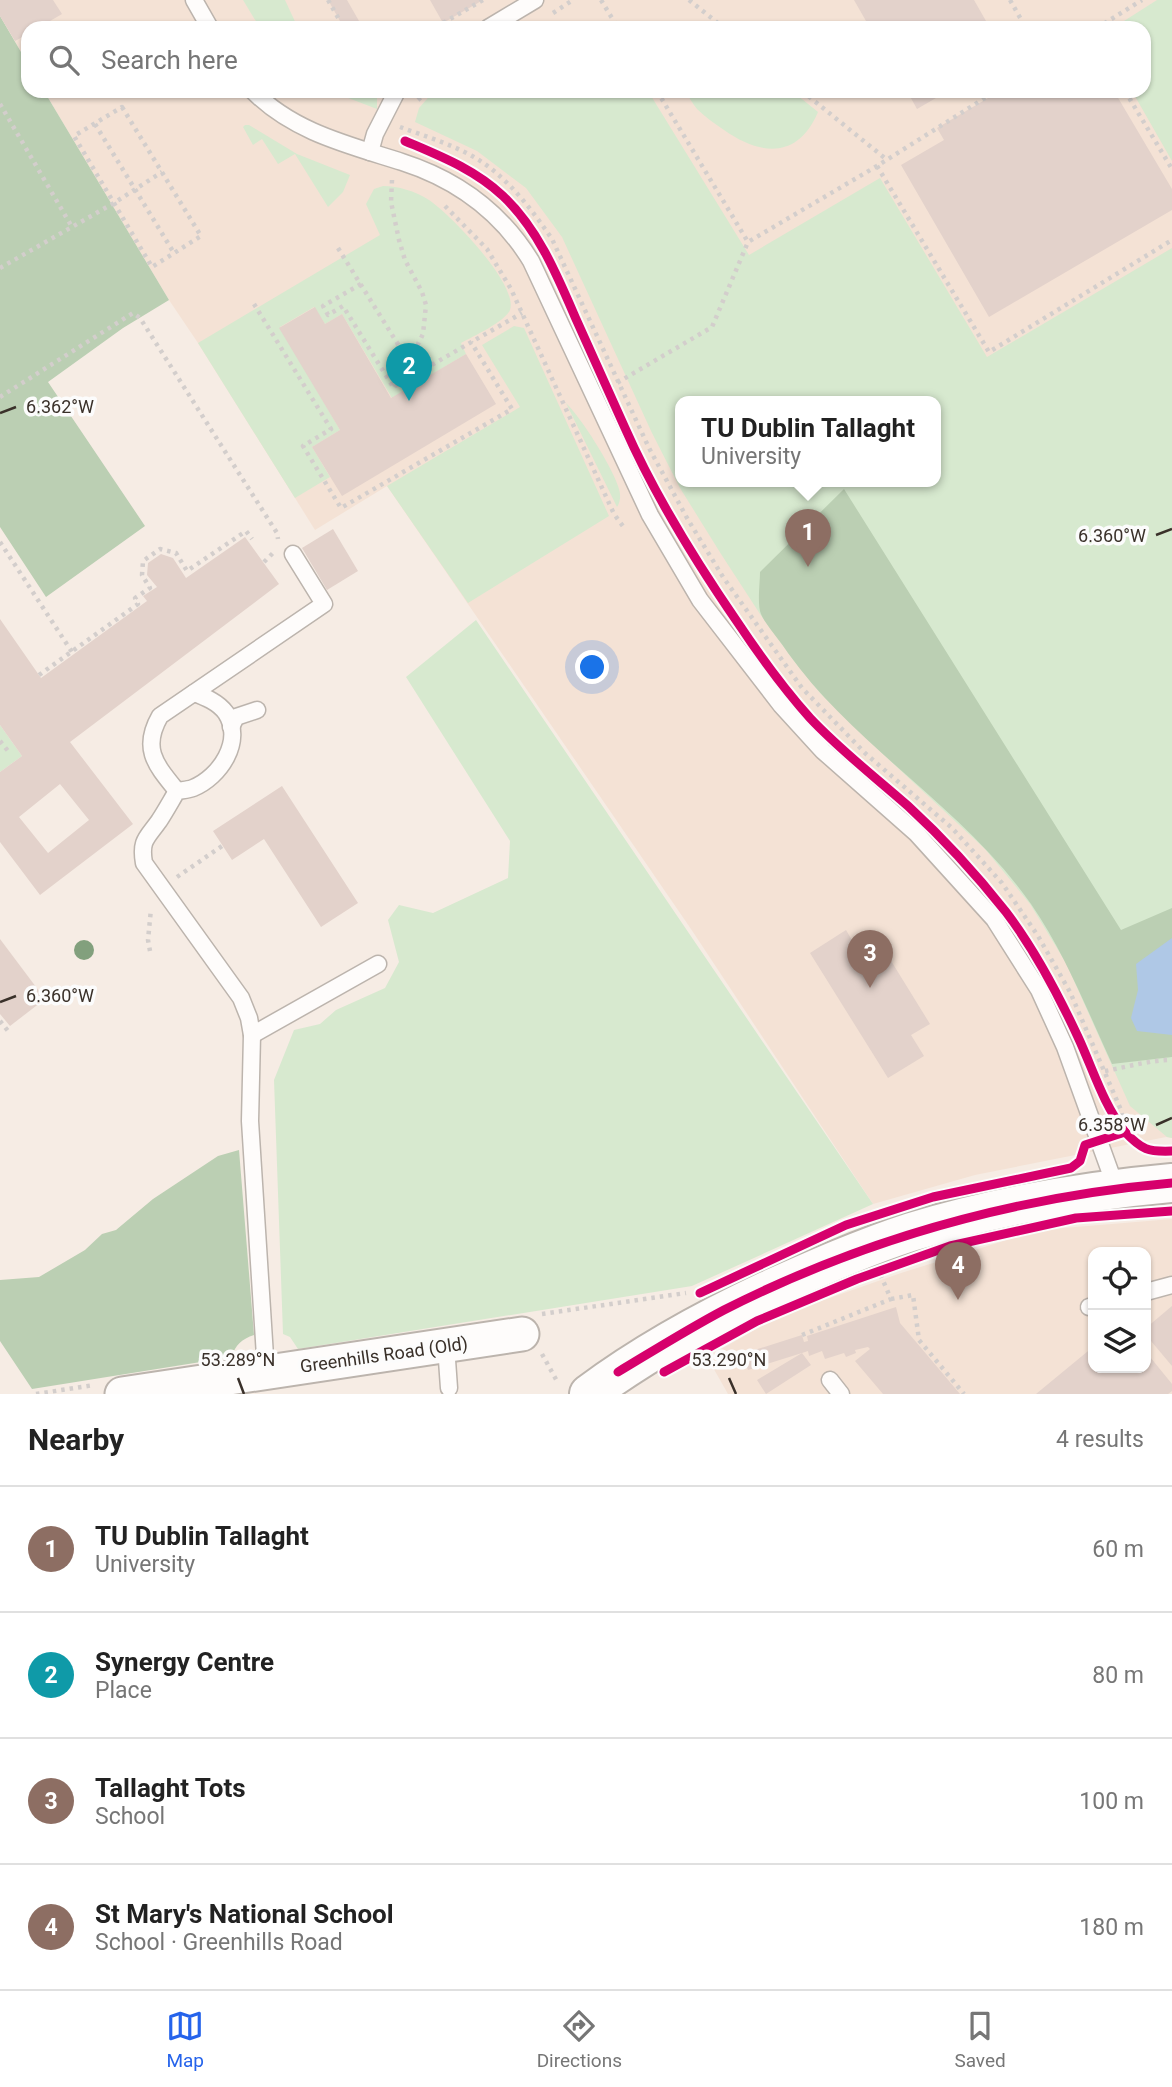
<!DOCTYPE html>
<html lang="en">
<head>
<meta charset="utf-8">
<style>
	body { margin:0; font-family:Roboto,sans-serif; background:#f2f2f2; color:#222 }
	.controls { position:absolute; right:21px; bottom:21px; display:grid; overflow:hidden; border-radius:14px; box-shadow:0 2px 5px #0004 }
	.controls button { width:63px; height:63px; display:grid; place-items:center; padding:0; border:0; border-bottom:2px solid #e0e0e0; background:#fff; color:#222; font:35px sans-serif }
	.you { position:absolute; left:593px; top:668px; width:24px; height:24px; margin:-18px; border:5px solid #fff; border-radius:50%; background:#1a73e8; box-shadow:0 0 0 10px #1a73e833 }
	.badge { display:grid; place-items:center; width:46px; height:46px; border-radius:50%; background:#2563eb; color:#fff; font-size:23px; font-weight:700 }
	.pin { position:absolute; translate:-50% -58px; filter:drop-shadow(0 2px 4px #0008) }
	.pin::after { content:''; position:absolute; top:37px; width:24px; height:21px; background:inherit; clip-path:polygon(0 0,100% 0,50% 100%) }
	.popup { position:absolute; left:675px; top:396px; width:266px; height:91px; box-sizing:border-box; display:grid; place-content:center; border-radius:14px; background:#fff; filter:drop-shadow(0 2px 5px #0005); font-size:23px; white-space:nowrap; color:#767676 }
	.popup b { font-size:26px; color:#222 }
	.popup::after { content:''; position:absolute; left:50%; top:100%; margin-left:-14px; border:14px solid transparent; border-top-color:#fff }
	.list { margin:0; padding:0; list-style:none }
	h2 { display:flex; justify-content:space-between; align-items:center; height:91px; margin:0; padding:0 28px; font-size:30px }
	h2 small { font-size:23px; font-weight:400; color:#767676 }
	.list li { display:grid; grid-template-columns:46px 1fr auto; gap:21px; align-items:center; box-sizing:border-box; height:126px; padding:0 28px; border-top:2px solid #e0e0e0 }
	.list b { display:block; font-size:26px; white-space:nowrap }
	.list p { margin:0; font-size:23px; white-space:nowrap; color:#767676 }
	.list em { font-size:23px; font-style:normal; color:#767676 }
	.icon { flex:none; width:38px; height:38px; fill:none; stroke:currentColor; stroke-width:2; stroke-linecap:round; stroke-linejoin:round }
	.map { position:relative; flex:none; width:1172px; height:1394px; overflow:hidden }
	.search { position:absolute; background:#fff; box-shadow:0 2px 5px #0004; left:21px; right:21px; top:21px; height:77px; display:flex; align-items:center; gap:18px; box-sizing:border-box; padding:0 24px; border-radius:21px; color:#767676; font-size:26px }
	.sheet { height:595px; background:#fff }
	nav { display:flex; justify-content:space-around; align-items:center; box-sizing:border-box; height:98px; border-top:2px solid #e0e0e0; background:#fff; font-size:19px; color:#767676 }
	nav a { display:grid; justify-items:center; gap:4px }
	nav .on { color:#2563eb }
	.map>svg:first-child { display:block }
	.built { fill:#f4e2d5; fill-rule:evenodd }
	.green { fill:#d7e9cf; fill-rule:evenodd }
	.forest { fill:#bbcfb3 }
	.water { fill:#afc8e6 }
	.building { fill:#e3d2cb; fill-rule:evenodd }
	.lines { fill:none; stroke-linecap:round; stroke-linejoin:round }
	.lane-casing { stroke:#bcb4ad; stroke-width:19 }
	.street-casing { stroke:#bcb4ad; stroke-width:37 }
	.secondary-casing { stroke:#bcb4ad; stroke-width:42 }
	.path { stroke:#d3cecc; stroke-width:4.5; stroke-dasharray:3.5 5; stroke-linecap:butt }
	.lane { stroke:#fefcfb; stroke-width:16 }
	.street { stroke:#fefcfb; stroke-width:33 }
	.secondary { stroke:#fefcfb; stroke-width:38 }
	.cycleway-casing { stroke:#fcfcfc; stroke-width:13 }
	.cycleway { stroke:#d6006c; stroke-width:9 }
	.tree { fill:#82a07d }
	.ticks { fill:none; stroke:#3a312a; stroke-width:2.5 }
	.labels { text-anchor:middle; stroke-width:7; stroke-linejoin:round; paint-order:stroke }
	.street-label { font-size:18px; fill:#3a312a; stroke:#fcfcfc }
	.ticks-label { font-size:18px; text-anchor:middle; fill:#3a312a; stroke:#fcfcfc; stroke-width:7; stroke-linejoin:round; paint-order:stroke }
</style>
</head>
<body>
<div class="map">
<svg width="1172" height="1394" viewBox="0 0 1172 1394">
	<rect width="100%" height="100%" fill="#f6ece4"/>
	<g class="built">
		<path d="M0,0H1172V1138L1166,1137L975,1175L873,1204L691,929L387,486L315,530L198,343L169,300L44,91H1144V28H28V64L0,16ZM680,401H936V481H680Z"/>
		<path d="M1172,1219V1394H728L707,1357L760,1327L801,1308L901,1273L1039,1230ZM1093,1252H1146V1368H1093Z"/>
	</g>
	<g class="green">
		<path d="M243,0H285L298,28H260Z"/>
		<path d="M1157,0H1172V161L1132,91H1144V28H1113Z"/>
		<path d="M330,91L346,93L354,91H374L377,96V109Z"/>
		<path d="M434,91H648L749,255L880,178L987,357L1172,248V1138L1167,1137L1130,1106L1066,963L1030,904L985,849L870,742L820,693L794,661L760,614L721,554L680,488L652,433L562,237L526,188L477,151L415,122L419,108ZM680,401H936V481H680Z"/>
		<path d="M685,91H792L818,112C798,159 761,156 724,130C715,124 705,117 697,109C693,104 689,97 685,91Z"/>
		<path d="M245,125H249L297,154L350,175L343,192L328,207L295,154L278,164L262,139L253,145L243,127Z"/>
		<path d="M383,186C398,186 415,191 429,200C449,213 519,285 510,310C506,321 472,337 461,343L466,354L392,398L342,314L325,324L314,307L280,327L340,430L312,447L330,477L295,498L198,343L380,235L366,204L374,189Z"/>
		<path d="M514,326L524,328L609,516L468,603L387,486L520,407L482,345Z"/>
		<path d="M566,403C582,419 611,465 618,486C621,494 621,501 617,507Z"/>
		<path d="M476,620L873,1204L692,1286L298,1349L290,1337L283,1334L274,1080L294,1030L320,1024L336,1010L385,988L399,962L388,920L399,905L433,913L508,878L510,841L406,677Z"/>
		<path d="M0,725L22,756L0,772Z"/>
	</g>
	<g class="forest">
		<path d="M0,16L28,64V91H44L169,300L123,328L48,382L145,526L46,597L0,527Z"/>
		<path d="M844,489L1121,930L1172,908V1057L1112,1064C1087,1010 1065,953 1031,904C964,808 856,748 788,653C782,643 765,624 761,614C757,605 760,583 760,572Z"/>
		<path d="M239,1150L254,1335C242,1339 235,1345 232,1357L32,1389L0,1341V1280L39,1277L85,1250L102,1234L116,1230L153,1199L218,1156Z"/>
	</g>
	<path class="water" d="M1172,938V1035L1137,1031L1131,1018L1138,990L1136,964Z"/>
	<g class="building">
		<path d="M0,0H53L62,14L38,28H28V34L15,41L0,16Z"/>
		<path d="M328,0H347L363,28H344Z"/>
		<path d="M430,0H483L443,23Z"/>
		<path d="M854,0H974L990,28H870Z"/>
		<path d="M907,91H948L917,109Z"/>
		<path d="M1000,91H1114L1172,189V210L989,317L901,165L944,140L937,128Z"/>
		<path d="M315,307L325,324L342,314L391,398L466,354L496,404L342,496L312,447L340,430L279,328Z"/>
		<path d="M333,529L358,571L327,590L302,548Z"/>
		<path d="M245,537L279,584L70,742L133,824L40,895L0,842V772L22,756L0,725V619L41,678L147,601L143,596L157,587L147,575L148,563L161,554L173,558L186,578ZM60,784L89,820L48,853L19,817Z"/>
		<path d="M282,786L358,903L321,927L264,839L232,860L213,831Z"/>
		<path d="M846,930L853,942L872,930L930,1024L911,1035L924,1056L888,1078L810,953Z"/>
		<path d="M0,939L45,999L10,1026L0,1014Z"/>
		<path d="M1172,1306V1366L1146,1335V1328Z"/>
		<path d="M896,1307L900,1323L960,1394H883L855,1361L870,1349L868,1347L855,1350L856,1353L846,1357L844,1353L825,1359L822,1351L809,1356L808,1351L802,1353L811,1365L766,1394L757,1380L802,1353L748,1370L742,1354L802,1335L804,1342L808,1341L807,1336Z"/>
		<path d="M1093,1347V1368H1146V1352L1172,1384V1391L1168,1394H1036Z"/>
	</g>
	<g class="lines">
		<g class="lane-casing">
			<g id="lane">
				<path d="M194,0L210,28"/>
				<path d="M488,28L535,0"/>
				<path d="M253,91C293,132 349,145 402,162C458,180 501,212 531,261L650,515L700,600L781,705L823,751L916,833L994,919L1039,990L1065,1047L1116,1188"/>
				<path d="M370,152L375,134L397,91"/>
				<path d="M194,693C205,697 218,702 226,713C244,741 220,777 193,788C188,790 182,790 177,791C171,801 165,812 159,821C147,838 140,840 144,863L241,998L249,1018L252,1035L250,1121L266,1372"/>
				<path d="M231,727L236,717L257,710"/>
				<path d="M177,791C156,765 141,749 160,716L324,604L293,554"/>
				<path d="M252,1035L378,964"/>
				<path d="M1146,1292L1172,1285"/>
				<path d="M1089,1307L1093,1306"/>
				<path d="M446,1346L449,1388"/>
				<path d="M830,1380L841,1394"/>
			</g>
		</g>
		<g class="street-casing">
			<path id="street" d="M122,1394L522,1334"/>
		</g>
		<g class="secondary-casing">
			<path id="secondary" d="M589,1394C644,1353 706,1319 768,1290C815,1269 862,1248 911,1232C996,1206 1083,1191 1172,1183"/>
		</g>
		<g class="path">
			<path d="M328,0L344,28"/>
			<path d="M601,0L618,28"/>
			<path d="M689,0L724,28"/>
			<path d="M1010,0L1026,28"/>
			<path d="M553,13L573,0"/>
			<path d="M443,23L483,0"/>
			<path d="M1097,28L1142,0"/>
			<path d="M657,91L748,242L877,166L996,91"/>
			<path d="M802,91L886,159"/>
			<path d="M1125,91L1172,169"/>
			<path d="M418,100L428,91"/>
			<path d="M0,104L72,227"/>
			<path d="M122,107L201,236L152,267L74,136Z"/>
			<path d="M95,124L174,253"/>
			<path d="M400,127C427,137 458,146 482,162C511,182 532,210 552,239L649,448L687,518L723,577L802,688L866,754L952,828L1002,883L1038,936L1070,992L1121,1110L1125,1132"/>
			<path d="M877,166L989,352L1172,240"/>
			<path d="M392,180L391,202L399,240L405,260L422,292L426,305L423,334L409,362L416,374"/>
			<path d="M445,206L487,249L511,289L614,514L625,529"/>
			<path d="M338,248L409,362L394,387"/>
			<path d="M0,268L114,203L162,172"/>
			<path d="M361,284L323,306L328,315L343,306L393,387"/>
			<path d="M254,304L331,429L303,446L341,508L512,409L471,342"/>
			<path d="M395,386L522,313"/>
			<path d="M610,387L712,327L748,242"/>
			<path d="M0,397L133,313L140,318L277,533L278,539"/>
			<path d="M0,542L72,652"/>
			<path d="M264,562L273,553"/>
			<path d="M39,675L138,604L135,598L150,588L142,575L143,561L160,549L176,553L187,571L246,531L252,539"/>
			<path d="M0,741L8,751"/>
			<path d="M177,877L222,846"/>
			<path d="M150,951L148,940L151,909"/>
			<path d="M0,1021L8,1031"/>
			<path d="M1105,1071C1127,1067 1150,1060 1172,1060"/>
			<path d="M891,1299L913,1295L919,1340L964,1394"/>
			<path d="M542,1314L686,1293"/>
			<path d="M802,1335L891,1299L881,1276"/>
			<path d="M542,1354L558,1383"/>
			<path d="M36,1394L94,1385"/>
		</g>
		<use href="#lane" class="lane"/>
		<use href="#street" class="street"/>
		<use href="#secondary" class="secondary"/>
		<g class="cycleway-casing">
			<g id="cycleway">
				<path d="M405,141C440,156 474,169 503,196C538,229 557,275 576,319C592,355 608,391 625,428C655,496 696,562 738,623C760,656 783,688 810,718C840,750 875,777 908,806C944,839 976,874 1006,912C1035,950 1058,994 1078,1037C1093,1069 1103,1104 1125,1132"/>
				<path d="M700,1293L846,1225L933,1197L1071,1168L1080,1161L1085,1145L1125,1132C1142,1150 1148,1152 1172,1151"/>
				<path d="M618,1372C653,1351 688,1329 724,1310C866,1238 1014,1197 1172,1183"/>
				<path d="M664,1372L757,1321L857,1279L950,1246L1076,1218L1172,1211"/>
			</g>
		</g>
		<use href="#cycleway" class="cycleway"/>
	</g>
	<circle class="tree" cx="84" cy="950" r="10"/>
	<path class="ticks" d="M0,413L16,407M1156,535L1172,529M0,1002L16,996M1156,1125L1172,1118M238,1378L244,1394M729,1378L736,1394"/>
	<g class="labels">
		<g class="street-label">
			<text transform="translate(384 1355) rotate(-8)" y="6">Greenhills Road (Old)</text>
		</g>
	</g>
	<g class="ticks-label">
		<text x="60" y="413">6.362°W</text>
		<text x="1112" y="542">6.360°W</text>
		<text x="60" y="1002">6.360°W</text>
		<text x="1112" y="1131">6.358°W</text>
		<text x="238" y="1366">53.289°N</text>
		<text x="729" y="1366">53.290°N</text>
	</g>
</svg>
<div class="controls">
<button><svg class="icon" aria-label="locate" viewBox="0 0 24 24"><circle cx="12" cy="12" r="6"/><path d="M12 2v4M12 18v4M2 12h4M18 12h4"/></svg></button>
<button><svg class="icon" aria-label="layers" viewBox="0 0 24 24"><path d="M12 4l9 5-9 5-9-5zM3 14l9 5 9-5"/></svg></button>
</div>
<div class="you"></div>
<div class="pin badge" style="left:808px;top:567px;background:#8d6e63">1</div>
<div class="popup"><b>TU Dublin Tallaght</b>University</div>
<div class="pin badge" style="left:409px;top:401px;background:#0f9aa8">2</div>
<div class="pin badge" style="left:870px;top:988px;background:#8d6e63">3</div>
<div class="pin badge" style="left:958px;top:1300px;background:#8d6e63">4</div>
<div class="search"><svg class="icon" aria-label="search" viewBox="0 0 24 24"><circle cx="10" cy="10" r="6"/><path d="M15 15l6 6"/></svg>Search here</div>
</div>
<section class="sheet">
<h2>Nearby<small>4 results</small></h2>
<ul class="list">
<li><span class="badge" style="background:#8d6e63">1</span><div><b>TU Dublin Tallaght</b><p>University</p></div><em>60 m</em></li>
<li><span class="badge" style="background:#0f9aa8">2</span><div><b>Synergy Centre</b><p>Place</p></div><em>80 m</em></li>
<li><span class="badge" style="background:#8d6e63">3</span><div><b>Tallaght Tots</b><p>School</p></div><em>100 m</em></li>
<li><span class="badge" style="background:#8d6e63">4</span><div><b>St Mary's National School</b><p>School · Greenhills Road</p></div><em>180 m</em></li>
</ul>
</section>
<nav>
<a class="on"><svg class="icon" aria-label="map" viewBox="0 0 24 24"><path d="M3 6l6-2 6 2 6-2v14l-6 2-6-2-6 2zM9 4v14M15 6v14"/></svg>Map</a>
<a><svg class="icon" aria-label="directions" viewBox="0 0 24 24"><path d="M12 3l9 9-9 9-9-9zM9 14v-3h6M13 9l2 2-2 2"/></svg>Directions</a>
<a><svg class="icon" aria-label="saved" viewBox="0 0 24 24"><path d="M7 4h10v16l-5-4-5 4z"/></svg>Saved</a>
</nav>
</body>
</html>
